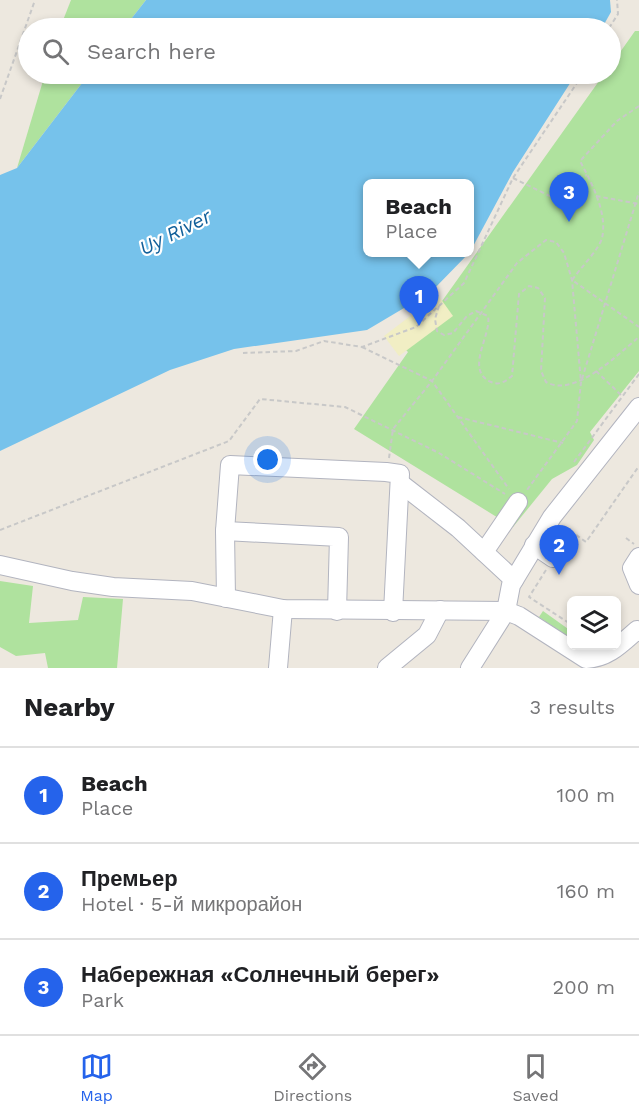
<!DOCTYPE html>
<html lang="en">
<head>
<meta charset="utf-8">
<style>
	body { margin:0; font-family:"Work Sans",sans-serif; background:#f2f2f2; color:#202124 }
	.controls { position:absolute; right:18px; bottom:18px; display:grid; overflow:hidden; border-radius:9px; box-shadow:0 3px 9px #0003 }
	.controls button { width:54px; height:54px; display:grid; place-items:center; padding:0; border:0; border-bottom:2px solid #e0e0e0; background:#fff; color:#202124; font:30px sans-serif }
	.you { position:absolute; left:268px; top:460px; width:21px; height:21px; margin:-15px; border:4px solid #fff; border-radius:50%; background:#1a73e8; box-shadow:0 0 0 9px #1a73e833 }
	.badge { display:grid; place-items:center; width:39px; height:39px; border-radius:50%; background:#2563eb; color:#fff; font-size:20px; font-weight:700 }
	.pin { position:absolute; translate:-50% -50px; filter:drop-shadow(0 2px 3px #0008) }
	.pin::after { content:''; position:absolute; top:32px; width:21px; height:18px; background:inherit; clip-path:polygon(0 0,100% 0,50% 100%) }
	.popup { position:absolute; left:363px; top:179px; width:111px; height:78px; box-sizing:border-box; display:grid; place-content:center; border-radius:9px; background:#fff; filter:drop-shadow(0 2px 4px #0005); font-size:20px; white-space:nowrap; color:#757577 }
	.popup b { font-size:22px; color:#202124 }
	.popup::after { content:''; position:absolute; left:50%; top:100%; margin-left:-12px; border:12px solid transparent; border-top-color:#fff }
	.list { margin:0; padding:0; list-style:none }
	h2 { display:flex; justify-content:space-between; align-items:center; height:78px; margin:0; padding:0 24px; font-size:26px }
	h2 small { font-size:20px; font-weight:400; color:#757577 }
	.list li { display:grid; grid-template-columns:39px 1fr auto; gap:18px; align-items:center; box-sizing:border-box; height:96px; padding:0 24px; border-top:2px solid #e0e0e0 }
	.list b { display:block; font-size:22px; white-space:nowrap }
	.list p { margin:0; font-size:20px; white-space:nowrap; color:#757577 }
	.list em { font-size:20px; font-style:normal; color:#757577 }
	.icon { flex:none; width:33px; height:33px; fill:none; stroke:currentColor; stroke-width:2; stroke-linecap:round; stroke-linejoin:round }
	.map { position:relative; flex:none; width:639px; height:668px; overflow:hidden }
	.search { position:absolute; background:#fff; box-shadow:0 3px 9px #0003; left:18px; right:18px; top:18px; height:66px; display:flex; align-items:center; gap:15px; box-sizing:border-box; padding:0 21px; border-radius:33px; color:#757577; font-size:22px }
	.sheet { height:366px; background:#fff }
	nav { display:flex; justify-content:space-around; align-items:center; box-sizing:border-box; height:84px; border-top:2px solid #e0e0e0; background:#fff; font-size:16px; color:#757577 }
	nav a { display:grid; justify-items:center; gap:3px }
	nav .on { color:#2563eb }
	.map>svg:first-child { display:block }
	.green { fill:#afe29e }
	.sand { fill:#f1eec4 }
	.water { fill:#76c2eb }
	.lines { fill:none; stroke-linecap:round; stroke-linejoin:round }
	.minor-casing { stroke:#b2b4bf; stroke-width:20 }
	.path { stroke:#c8c8c8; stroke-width:2; stroke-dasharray:4.5 3; stroke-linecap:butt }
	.minor { stroke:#fff; stroke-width:18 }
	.labels { text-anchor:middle; stroke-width:4.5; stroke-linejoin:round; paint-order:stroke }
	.water-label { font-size:20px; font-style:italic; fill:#12609a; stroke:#fff }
</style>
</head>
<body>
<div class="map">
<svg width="639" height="668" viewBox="0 0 639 668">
	<rect width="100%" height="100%" fill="#ede8df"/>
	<g class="green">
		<path d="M71,0H146L124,28H60Z"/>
		<path d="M635,31H639V371L590,432L594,440L577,465L552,479L513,527L354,429L408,352L401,345L435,311L604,74H610L611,65Z"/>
		<path d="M45,74H89L17,168Z"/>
		<path d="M0,581L33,586L29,623L78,620L83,597L123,599L117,668H48L45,653L16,656L0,647Z"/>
		<path d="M543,611L571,631V639L539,617Z"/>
	</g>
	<path class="sand" d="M438,295L453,316L399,356L384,336Z"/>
	<g class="water">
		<path d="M146,0H610L611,12L602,28H124Z"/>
		<path d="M89,74H576L513,172L470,252V184H368V252H470L431,292L367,330L234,349L170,370L0,451V175L17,168Z"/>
	</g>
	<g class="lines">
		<g class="minor-casing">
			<g id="minor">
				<path d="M400,483L458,528L514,580"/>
				<path d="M225,531L339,537L337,611"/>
				<path d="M534,545L553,558"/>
				<path d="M484,552L518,502"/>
				<path d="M639,557L632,568L639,585"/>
				<path d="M0,565L72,581L113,587L192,591L283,609L506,611L519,616L586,659C608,658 621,644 637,630L639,632"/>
				<path d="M226,598L225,531L230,465L386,472L400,474L393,612"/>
				<path d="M278,668L283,609"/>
				<path d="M387,668L427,635L440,610"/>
				<path d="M470,668L506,611L511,585L552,517L639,407"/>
			</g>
		</g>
		<g class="path">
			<path d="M609,28L618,14L617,0"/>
			<path d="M0,99L35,0"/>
			<path d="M639,106L617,121L580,161C591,182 608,213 602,238C600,248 579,270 572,280L639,327"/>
			<path d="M513,178L560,201L569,183L587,175"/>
			<path d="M596,196L639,204"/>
			<path d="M439,306L435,319L437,331L444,335L453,333L467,316L476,311L488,316C492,335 464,370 491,382C499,386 506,381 512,376L519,294L529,286L538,288L545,298L541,371L546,382C575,398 617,355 639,337"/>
			<path d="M362,347L432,381L509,489"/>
			<path d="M243,353L296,351L324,341L362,347L416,327L464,283L513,178L583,74"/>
			<path d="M596,371L622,396"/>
			<path d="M582,379L639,192"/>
			<path d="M458,417L563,443"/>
			<path d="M389,458L393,429L432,381L517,263L546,240L556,242L564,253L572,280L581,382L577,421L527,490"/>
			<path d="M574,462L639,374"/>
			<path d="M564,526L586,542L639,466"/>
			<path d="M0,530L229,441L260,399L345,407L439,453L505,494"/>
			<path d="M626,538L634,544"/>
			<path d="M546,570L529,597L572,625"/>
		</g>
		<use href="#minor" class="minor"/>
	</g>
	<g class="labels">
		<g class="water-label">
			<text transform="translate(175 232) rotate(-27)" y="7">Uy River</text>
		</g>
	</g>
</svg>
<div class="controls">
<button><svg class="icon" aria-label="layers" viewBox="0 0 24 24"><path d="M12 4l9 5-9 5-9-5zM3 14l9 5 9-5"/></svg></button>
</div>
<div class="you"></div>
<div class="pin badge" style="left:419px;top:326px">1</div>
<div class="popup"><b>Beach</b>Place</div>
<div class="pin badge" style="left:559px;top:575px">2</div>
<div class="pin badge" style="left:569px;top:222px">3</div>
<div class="search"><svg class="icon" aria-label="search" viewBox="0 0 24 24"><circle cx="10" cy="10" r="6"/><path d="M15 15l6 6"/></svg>Search here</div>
</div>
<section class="sheet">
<h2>Nearby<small>3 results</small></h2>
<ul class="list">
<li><span class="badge">1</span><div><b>Beach</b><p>Place</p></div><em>100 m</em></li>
<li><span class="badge">2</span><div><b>Премьер</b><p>Hotel · 5-й микрорайон</p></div><em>160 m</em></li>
<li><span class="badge">3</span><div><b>Набережная «Солнечный берег»</b><p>Park</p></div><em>200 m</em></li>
</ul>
</section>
<nav>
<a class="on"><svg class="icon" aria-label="map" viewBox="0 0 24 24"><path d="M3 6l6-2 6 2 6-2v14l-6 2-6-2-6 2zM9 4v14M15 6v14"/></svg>Map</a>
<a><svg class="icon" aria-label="directions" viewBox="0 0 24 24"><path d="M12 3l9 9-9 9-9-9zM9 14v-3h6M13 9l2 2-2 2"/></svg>Directions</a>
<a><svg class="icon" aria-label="saved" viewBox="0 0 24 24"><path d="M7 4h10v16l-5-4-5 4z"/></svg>Saved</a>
</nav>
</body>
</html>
